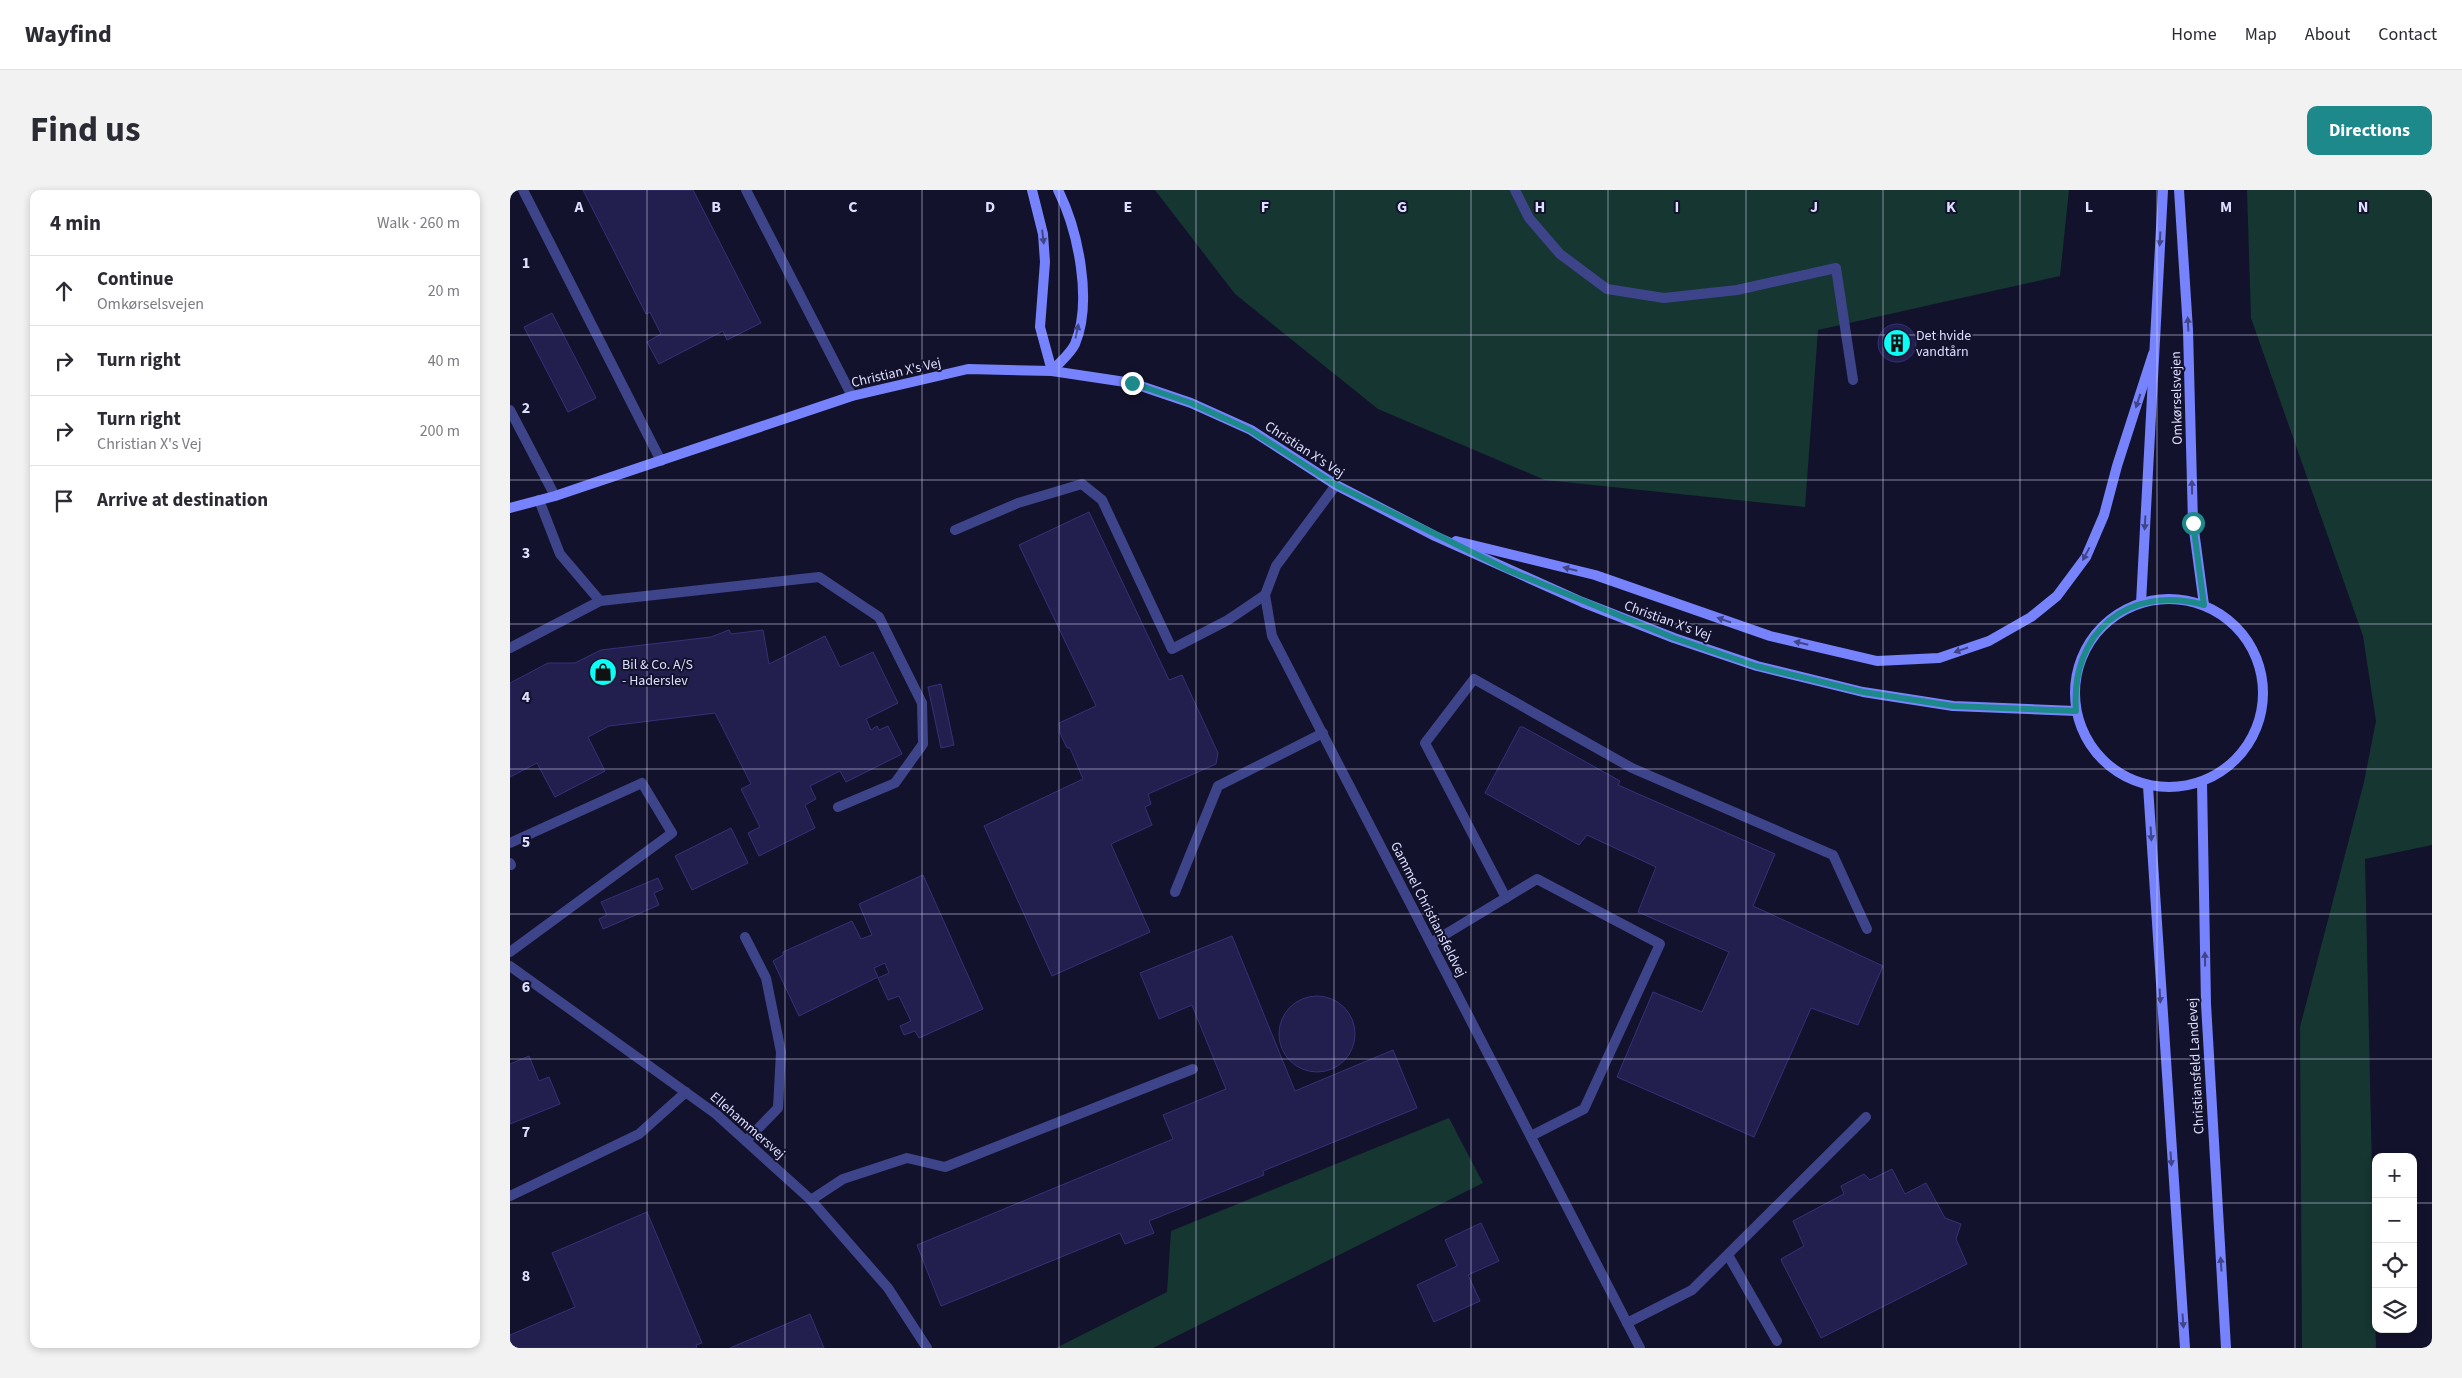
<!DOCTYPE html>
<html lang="en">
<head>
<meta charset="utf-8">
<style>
	body { margin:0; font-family:"Source Sans 3",sans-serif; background:#f2f2f3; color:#2b2b33 }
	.controls { position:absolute; right:15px; bottom:15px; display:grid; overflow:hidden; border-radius:10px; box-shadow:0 2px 8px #0003 }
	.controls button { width:45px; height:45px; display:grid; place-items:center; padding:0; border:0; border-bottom:1px solid #e1e1e2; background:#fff; color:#2b2b33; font:25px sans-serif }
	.stop { position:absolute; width:15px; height:15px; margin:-11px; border:4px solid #1d898b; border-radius:50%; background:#fff }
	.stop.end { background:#1d898b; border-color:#fff; box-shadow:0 1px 5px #0008 }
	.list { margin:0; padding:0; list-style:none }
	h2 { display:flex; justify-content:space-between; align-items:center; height:65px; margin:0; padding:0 20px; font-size:21px }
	h2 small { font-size:16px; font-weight:400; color:#7c7c81 }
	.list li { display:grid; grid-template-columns:32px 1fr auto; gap:15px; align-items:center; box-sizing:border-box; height:70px; padding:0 20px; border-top:1px solid #e1e1e2 }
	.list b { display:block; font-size:19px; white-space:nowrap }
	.list p { margin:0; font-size:16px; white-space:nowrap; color:#7c7c81 }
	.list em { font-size:16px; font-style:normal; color:#7c7c81 }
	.icon { flex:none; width:28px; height:28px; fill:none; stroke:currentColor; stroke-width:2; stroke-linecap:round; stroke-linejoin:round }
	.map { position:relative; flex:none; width:1922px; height:1158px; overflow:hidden; border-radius:10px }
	header { display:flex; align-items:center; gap:30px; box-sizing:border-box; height:70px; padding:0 25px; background:#fff; border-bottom:1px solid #e1e1e2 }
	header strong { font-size:24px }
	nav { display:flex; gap:28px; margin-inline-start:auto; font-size:18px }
	.intro { display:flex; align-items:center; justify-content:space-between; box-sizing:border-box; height:120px; padding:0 30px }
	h1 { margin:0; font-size:35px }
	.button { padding:12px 22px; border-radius:10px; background:#1d898b; color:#fff; font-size:18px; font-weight:700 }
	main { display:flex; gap:30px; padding:0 30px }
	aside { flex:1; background:#fff; border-radius:10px; box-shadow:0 2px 8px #0003 }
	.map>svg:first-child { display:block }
	.green { fill:#153631 }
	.building { fill:#221e4d; stroke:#363179 }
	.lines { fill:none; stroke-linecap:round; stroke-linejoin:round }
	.lane { stroke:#3e448a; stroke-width:10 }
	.street { stroke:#3e448a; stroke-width:10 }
	.secondary { stroke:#7683fd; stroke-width:10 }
	.oneway { fill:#40458a }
	.route { stroke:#1d898b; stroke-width:6 }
	.grid { fill:none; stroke:#dedeff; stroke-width:1; stroke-opacity:0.55 }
	.labels { text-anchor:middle; stroke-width:4; stroke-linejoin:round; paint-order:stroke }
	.poi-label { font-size:14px; fill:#dedeff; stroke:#13122c; text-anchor:start }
	.street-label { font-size:14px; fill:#dedeff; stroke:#13122c }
	.grid-label { font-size:16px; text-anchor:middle; font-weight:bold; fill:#dedeff; stroke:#13122c; stroke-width:4; stroke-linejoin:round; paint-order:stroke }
</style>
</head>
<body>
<header>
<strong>Wayfind</strong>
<nav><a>Home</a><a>Map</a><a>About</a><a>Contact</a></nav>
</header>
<div class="intro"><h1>Find us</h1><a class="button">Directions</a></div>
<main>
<aside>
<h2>4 min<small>Walk · 260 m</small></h2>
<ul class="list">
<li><svg class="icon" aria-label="ahead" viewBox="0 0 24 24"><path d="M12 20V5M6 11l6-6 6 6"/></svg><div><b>Continue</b><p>Omkørselsvejen</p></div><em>20 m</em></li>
<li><svg class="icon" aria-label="right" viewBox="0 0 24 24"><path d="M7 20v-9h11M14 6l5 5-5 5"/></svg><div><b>Turn right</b></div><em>40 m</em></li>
<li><svg class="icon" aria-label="right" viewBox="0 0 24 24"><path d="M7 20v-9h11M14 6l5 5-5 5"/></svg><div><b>Turn right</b><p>Christian X's Vej</p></div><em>200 m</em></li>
<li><svg class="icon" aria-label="arrive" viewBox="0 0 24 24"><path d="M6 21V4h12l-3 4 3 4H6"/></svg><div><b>Arrive at destination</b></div></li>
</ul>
</aside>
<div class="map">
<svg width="1922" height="1158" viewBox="0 0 1922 1158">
	<rect width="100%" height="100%" fill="#13122c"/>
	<g class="green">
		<path d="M645,0H1559L1550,86L1308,140L1295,317L1035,290L868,219L725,104Z"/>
		<path d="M1737,0H1922V655L1855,669L1866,1158H1792L1790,837L1854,592L1866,531L1853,446L1741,128Z"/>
		<path d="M939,928L973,993L643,1158H546L657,1102L661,1041Z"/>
	</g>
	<g class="building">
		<path d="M73,0H183L251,133L217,150L213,141L149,174L137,152L151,144L140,122L136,124Z"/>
		<path d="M42,123L86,208L58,222L14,137Z"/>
		<circle cx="1387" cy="153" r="19"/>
		<path d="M579,322L659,490L672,485L708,563L706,574L638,604L641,614L635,617L642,635L601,654L640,742L542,786L474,636L573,589L560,558H557L550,543L549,533L586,516L509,355Z"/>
		<path d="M219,440L221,444L253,440L259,474L315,446L330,477L363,462L388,513L356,529L361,540L367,536L369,540L378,536L392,564L336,592L330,581L300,596L306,609L295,615L305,638L249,666L238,643L250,637L231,599L241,594L205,523L99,536L78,547L95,581L45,607L27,573L0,587V493L38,473H65L91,460L201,447Z"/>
		<path d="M431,494L444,555L431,558L418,497Z"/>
		<path d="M1010,537H1013L1110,591L1108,595L1265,664L1243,716L1373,776L1348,835L1301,818L1244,947L1107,887L1143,802L1192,822L1219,762L1128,722L1146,677L1077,645L1069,655L975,603Z"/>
		<path d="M221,638L238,673L182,700L165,666Z"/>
		<path d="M413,685L473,819L409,848L405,841L394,845L390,836L401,831L389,806L378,810L368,788L379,783L375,773L364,778L368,787L289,826L263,771L273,765V762L342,731L351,749L362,745L349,714Z"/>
		<path d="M148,688L153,699L144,703L149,715L93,739L89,729L97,725L91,712Z"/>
		<path d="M722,746L785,901L883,860L907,918L753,981L754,985L639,1031L644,1043L615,1054L610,1043L431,1116L407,1055L663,949L653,925L716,899L682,815L649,829L630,783Z"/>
		<circle cx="807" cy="844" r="38"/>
		<path d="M19,866L29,891L39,887L50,914L0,934V874Z"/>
		<path d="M1382,979L1395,1004L1416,993L1435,1028L1451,1034L1446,1049L1457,1074L1311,1148L1272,1072L1271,1069L1294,1056L1283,1031L1334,1004L1331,996L1354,984L1360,990Z"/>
		<path d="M137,1022L192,1153L186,1155L187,1158H0V1145L65,1117L42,1063Z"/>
		<path d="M971,1033L989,1071L958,1085L970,1111L924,1132L907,1095L947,1076L935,1050Z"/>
		<path d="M300,1124L314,1158H220Z"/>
	</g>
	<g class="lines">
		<g class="lane">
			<path d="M13,0L151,271"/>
			<path d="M236,0L342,206"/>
			<path d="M1005,0L1019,28L1050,64L1097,99L1154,108L1227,100L1326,78L1343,190"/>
			<path d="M0,220L45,306"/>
			<path d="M29,310L50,364L90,411L309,387L369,427L412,513L413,554L385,593L328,617"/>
			<path d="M445,340L508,313L572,294L592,310L662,459L718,430L755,405"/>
			<path d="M0,458L90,411"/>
			<path d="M0,653L132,593L162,643L0,762"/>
			<path d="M0,673L1,675"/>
			<path d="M665,702L708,596L813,543"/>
			<path d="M996,708L915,553L964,489L1122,578L1323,665L1357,739"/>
			<path d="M235,747L256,788L271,862L268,918L236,951"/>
			<path d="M921,753L1027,689L1150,754L1074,919L1021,946"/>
			<path d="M0,1006L129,944L176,902"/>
			<path d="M301,1010L333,989L397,968L435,977L683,879"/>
			<path d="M1218,1065L1267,1151"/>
			<path d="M1117,1133L1182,1100L1356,927"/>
		</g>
		<g class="street">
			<path d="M826,295L766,376L755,405L762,446L1130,1158"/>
			<path d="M0,776L206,924L301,1010L378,1098L417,1158"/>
		</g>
		<g class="secondary">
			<path d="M522,0L533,44L535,72L530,137L542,181"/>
			<path d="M1669,0L1678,140L1683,333L1694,415"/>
			<path d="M542,181C549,173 561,163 565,154C583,111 568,40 548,0"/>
			<path d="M0,318L45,306L342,206L458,179L542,181L622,193L681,213L741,240L826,295L925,346L1072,412L1164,448L1247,476L1353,502L1443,516L1566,521"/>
			<path d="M946,351L1085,385L1260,446L1367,471L1429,468L1479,451L1521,427L1547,406L1576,367L1594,325L1607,276L1643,164"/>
			<circle cx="1659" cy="503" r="94"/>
			<path d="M1631,413L1653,0"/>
			<path d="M1692,592L1696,814L1716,1158"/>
			<path d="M1638,596L1675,1158"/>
		</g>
	</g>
	<defs><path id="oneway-solid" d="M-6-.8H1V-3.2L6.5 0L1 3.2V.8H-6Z" transform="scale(1.25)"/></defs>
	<g class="oneway">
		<use href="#oneway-solid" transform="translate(533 47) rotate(83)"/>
		<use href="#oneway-solid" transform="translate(1650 49) rotate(93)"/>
		<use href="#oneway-solid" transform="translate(1678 134) rotate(-93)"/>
		<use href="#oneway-solid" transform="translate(567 141) rotate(-78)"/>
		<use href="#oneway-solid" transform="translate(1628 211) rotate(108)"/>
		<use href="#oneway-solid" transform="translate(1682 297) rotate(-91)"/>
		<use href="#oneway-solid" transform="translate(1635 333) rotate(93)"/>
		<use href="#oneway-solid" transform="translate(1576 364) rotate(118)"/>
		<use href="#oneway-solid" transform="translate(1060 379) rotate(-166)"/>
		<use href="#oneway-solid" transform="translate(1214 430) rotate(-161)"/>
		<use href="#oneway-solid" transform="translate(1291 453) rotate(-167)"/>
		<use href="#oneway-solid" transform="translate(1451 460) rotate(161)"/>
		<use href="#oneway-solid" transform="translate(1641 644) rotate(87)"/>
		<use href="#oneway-solid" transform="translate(1695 769) rotate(-91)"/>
		<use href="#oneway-solid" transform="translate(1650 806) rotate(87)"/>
		<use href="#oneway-solid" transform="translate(1661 969) rotate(86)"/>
		<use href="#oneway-solid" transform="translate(1711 1074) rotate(-94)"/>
		<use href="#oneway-solid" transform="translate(1673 1131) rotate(86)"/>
	</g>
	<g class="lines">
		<path class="route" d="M622,193L681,213L740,240L826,295L998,380L1164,448L1246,476L1353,502L1443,516L1566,521C1560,442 1618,394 1694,415L1683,333"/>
	</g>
	<path class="grid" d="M137,0V1158M275,0V1158M412,0V1158M549,0V1158M686,0V1158M824,0V1158M961,0V1158M1098,0V1158M1236,0V1158M1373,0V1158M1510,0V1158M1647,0V1158M1785,0V1158M0,145H1922M0,290H1922M0,434H1922M0,579H1922M0,724H1922M0,869H1922M0,1013H1866M1903,1013H1922"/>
	<defs>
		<g id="building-disc" transform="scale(1.4375)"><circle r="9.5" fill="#0cfcf6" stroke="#13122c"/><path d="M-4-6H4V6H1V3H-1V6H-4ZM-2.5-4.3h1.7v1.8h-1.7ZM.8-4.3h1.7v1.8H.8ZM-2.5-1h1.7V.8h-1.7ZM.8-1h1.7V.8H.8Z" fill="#111"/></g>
		<g id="shop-disc" transform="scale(1.4375)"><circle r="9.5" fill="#0cfcf6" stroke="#13122c"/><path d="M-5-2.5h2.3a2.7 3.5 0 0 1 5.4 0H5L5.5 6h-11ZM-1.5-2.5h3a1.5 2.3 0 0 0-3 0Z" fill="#111"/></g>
	</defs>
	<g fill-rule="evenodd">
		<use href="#building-disc" x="1387" y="153"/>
		<use href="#shop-disc" x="93" y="482"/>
	</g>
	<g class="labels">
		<g class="poi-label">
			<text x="1406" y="150">Det hvide<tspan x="1406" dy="16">vandtårn</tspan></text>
			<text x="112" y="479">Bil &amp; Co. A/S<tspan x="112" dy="16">- Haderslev</tspan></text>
		</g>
		<g class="street-label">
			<text transform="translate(386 182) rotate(-13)" y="5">Christian X's Vej</text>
			<text transform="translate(1666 208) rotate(-91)" y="5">Omkørselsvejen</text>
			<text transform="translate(795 259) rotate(33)" y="5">Christian X's Vej</text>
			<text transform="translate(1158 430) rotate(20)" y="5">Christian X's Vej</text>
			<text transform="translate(919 719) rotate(63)" y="5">Gammel Christiansfeldvej</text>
			<text transform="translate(1685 876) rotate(-93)" y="5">Christiansfeld Landevej</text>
			<text transform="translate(238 935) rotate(41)" y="5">Ellehammersvej</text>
		</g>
	</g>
	<g class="grid-label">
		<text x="69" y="22">A</text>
		<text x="206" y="22">B</text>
		<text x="343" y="22">C</text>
		<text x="480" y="22">D</text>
		<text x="618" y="22">E</text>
		<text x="755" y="22">F</text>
		<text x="892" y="22">G</text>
		<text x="1030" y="22">H</text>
		<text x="1167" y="22">I</text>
		<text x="1304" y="22">J</text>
		<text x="1441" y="22">K</text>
		<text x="1579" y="22">L</text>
		<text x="1716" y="22">M</text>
		<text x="1853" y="22">N</text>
		<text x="16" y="78">1</text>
		<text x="16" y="223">2</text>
		<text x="16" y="368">3</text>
		<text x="16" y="512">4</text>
		<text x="16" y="657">5</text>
		<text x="16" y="802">6</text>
		<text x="16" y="947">7</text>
		<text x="16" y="1091">8</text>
	</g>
</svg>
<div class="controls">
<button>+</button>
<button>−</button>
<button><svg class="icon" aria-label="locate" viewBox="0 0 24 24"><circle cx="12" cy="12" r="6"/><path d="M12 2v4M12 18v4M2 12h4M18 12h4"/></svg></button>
<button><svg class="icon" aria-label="layers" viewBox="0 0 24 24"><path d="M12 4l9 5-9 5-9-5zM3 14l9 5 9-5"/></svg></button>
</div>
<div class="stop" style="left:1683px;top:333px"></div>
<div class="stop end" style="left:622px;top:193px"></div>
</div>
</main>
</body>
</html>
